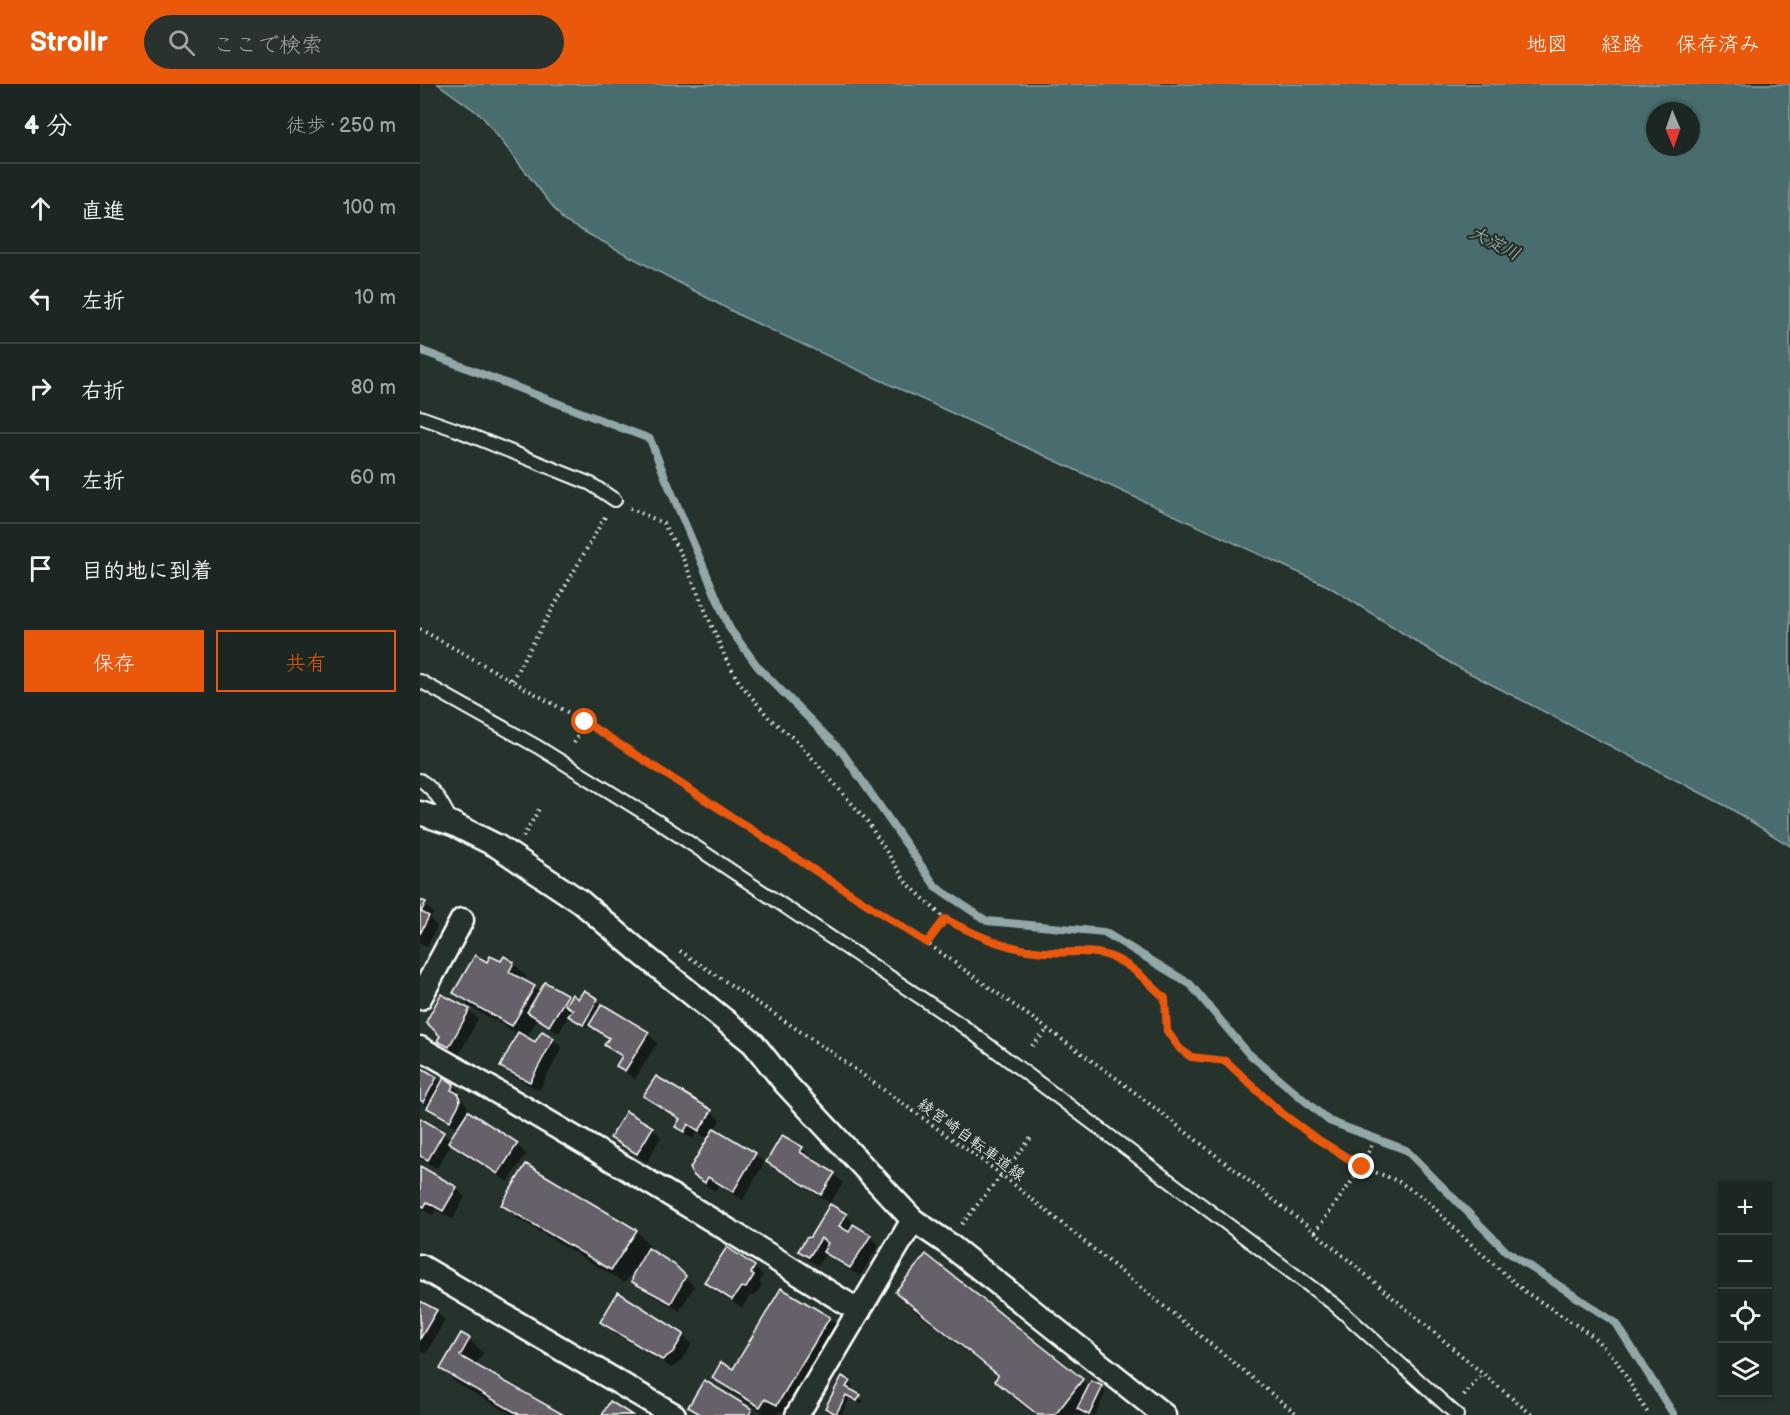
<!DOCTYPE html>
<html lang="ja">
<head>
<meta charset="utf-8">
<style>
	body { margin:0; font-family:"Balsamiq Sans","Klee One",sans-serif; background:#29322f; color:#f1f3f6 }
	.controls { position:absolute; right:18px; bottom:18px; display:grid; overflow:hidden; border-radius:0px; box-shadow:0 2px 4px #0004 }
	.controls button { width:54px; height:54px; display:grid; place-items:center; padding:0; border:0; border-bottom:2px solid #3a4340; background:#1c2622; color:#f1f3f6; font:30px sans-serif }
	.compass { position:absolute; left:1226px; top:18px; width:54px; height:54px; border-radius:50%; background:#1c2622; box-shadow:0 2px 4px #0004; rotate:178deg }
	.stop { position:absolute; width:18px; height:18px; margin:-14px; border:4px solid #ea580c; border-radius:50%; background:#fff }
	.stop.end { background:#ea580c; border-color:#fff; box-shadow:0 2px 6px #0008 }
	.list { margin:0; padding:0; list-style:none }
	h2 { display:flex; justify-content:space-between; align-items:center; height:78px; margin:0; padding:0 24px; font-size:26px }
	h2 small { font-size:20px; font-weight:400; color:#a0a5a5 }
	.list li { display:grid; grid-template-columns:39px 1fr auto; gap:18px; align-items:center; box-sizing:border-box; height:90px; padding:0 24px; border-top:2px solid #3a4340 }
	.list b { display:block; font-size:22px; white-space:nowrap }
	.list em { font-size:20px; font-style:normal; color:#a0a5a5 }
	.actions { display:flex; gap:12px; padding:18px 24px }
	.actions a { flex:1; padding:14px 0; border:2px solid #ea580c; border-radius:0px; text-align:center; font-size:21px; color:#ea580c }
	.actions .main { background:#ea580c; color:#fff }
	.icon { flex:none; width:33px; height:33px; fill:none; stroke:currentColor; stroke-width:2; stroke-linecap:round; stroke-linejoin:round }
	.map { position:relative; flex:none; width:1370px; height:1331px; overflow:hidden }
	header { display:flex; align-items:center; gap:36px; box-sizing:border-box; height:84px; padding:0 30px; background:#ea580c; color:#fff }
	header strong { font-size:28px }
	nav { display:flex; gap:33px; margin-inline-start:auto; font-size:21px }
	.search { width:420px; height:54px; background:#29322f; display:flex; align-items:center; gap:15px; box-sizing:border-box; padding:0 21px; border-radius:33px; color:#a0a5a5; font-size:22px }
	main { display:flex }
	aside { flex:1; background:#1c2622 }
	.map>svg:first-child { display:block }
	.water { fill:#496c6e; stroke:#92a7a8; stroke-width:1.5; fill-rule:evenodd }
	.shadow { fill:#0007 }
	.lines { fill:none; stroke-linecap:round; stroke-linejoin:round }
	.stream { stroke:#92a7a8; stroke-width:8 }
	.building { fill:#65606a; stroke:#fff; stroke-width:1.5 }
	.lane-casing { stroke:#fff; stroke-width:16 }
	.street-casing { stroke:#fff; stroke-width:27 }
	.path { stroke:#fff; stroke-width:4; stroke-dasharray:1.5 4.5; stroke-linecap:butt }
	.lane { stroke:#26332d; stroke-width:12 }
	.street { stroke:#26332d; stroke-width:22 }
	.route { stroke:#ea580c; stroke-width:8 }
	.labels { text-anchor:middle; stroke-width:4.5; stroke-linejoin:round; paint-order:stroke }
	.street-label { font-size:16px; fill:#fff; stroke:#26332d }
	.water-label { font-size:18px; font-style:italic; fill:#adbdbe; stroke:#26332d }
</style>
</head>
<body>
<header>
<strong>Strollr</strong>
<div class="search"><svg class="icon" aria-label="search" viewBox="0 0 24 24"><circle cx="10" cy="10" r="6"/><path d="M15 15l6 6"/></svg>ここで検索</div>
<nav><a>地図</a><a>経路</a><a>保存済み</a></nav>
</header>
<main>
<aside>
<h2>4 分<small>徒歩 · 250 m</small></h2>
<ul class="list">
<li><svg class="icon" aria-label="ahead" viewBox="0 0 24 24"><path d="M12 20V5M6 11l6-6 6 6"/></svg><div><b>直進</b></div><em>100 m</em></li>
<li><svg class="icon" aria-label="left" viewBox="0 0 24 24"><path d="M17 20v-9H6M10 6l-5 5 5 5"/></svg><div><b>左折</b></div><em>10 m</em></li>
<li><svg class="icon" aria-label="right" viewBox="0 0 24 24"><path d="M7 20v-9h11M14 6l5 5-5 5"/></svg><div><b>右折</b></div><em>80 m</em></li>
<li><svg class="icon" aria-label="left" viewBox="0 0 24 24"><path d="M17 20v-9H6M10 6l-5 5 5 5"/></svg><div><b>左折</b></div><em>60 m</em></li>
<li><svg class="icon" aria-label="arrive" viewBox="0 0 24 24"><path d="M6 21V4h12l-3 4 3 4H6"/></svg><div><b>目的地に到着</b></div></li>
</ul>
<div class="actions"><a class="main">保存</a><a>共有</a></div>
</aside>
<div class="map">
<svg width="1370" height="1331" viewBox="0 0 1370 1331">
	<rect width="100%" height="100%" fill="#26332d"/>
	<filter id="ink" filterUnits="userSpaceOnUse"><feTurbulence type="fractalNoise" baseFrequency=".0167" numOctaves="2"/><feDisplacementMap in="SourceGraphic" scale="12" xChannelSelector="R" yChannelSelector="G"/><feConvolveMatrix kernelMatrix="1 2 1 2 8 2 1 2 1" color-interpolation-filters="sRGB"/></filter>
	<g filter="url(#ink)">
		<path class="water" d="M18,0H1370V762L1308,723L1032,580L908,502L323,233L144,137L62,32ZM1235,27H1271V63H1235Z"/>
		<g class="shadow">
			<path d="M0,817L14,829L10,835L17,842L7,863L0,860Z"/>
			<path d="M93,879L107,893L104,898L114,903L120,909L147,912L150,916L159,917L177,916L181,921L228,950L237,959L215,995L207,990L198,981L202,974L186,961L189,956L180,950L170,940L168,944L149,931L139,949L117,936L106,954L115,960L133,955L142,964L119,1006L91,991L82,982L99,950L48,922L35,908L67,880Z"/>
			<path d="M49,926L58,935L39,971L28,965L19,956Z"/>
			<path d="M0,985L16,994L22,1000L33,1001L42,1011L41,1014L47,1021L48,1028L97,1061L106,1070L88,1098L39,1067L32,1059L17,1084L0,1075V1036L23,1049L31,1057L38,1044L18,1032L10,1024L0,1019Z"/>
			<path d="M236,994L291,1027L300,1036L294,1046L335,1070L344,1079L323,1116L298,1101L295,1107L285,1101L275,1091L289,1055L277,1048L273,1055L266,1051L257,1042L260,1037L234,1021L225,1012Z"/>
			<path d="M207,1029L232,1044L241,1053L227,1078L201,1062L192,1053Z"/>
			<path d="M382,1064L391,1074L390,1075L414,1090L423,1099L410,1119L357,1086L348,1077Z"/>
			<path d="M0,1084L36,1104L45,1113L33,1135L16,1126L13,1131L0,1124Z"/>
			<path d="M83,1121L216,1147L229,1161L227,1165L254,1182L274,1202L260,1227L223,1206L214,1197L222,1178L220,1176L205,1199L97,1134Z"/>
			<path d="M411,1122L426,1131L435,1140L434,1142L450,1152L459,1161L440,1192L414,1176L406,1169L398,1181L389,1176L380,1167L391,1154Z"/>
			<path d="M506,1172L669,1303L682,1304L686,1308L675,1331H615L596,1316L577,1297L579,1293L495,1227L477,1208Z"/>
			<path d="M334,1183L343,1192L339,1198L342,1201L335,1212H330L322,1224L295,1207L286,1198Z"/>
			<path d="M0,1218L16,1227L25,1236L6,1270L0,1267Z"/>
			<path d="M409,1234L423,1248L366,1331L360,1327L357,1331H347L308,1307L294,1294L314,1287Z"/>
			<path d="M182,1238L263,1251L272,1260L261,1277L252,1284L191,1247Z"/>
			<path d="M49,1255L63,1269L55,1282L141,1331H92L35,1298L22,1285Z"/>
			<path d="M429,1298L433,1302L430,1307L444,1317L442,1320L430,1314L421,1331H417L407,1323Z"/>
			<path d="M270,1323L332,1326L337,1331H278Z"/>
		</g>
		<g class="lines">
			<path class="stream" d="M0,266L230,355L245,393L310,545L338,583L422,668L516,803L567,837L684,848L770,900L827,968L909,1037L986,1066L1086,1167L1196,1239L1254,1331"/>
		</g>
		<g class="building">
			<path d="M0,816L6,818L1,828L9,832L0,850Z"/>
			<path d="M55,871L67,878L70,872L81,877L84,872L94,878L89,888L115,902L92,942L33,909Z"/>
			<path d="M125,898L148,911L129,942L107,928Z"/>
			<path d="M164,906L178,915L163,941L148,932L153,926L145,921L152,910L158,915Z"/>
			<path d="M21,910L50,925L29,963L17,957L20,952L6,938Z"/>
			<path d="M182,920L229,948L205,987L196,982L202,972L184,961L189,954L169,941Z"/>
			<path d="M122,947L134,954L110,998L80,983L98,948L115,958Z"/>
			<path d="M0,983L17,993L3,1018L0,1016Z"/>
			<path d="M236,992L292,1026L279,1047L268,1040L264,1048L255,1043L260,1035L223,1012Z"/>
			<path d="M24,994L34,1000L31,1006L39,1010L40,1018L30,1037L7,1024Z"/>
			<path d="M48,1027L98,1059L78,1090L28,1058Z"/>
			<path d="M206,1027L233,1043L217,1070L190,1054Z"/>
			<path d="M0,1034L24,1048L8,1076L0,1072Z"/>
			<path d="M294,1044L336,1069L313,1108L288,1093L285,1099L274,1092L270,1084Z"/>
			<path d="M362,1051L383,1063L380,1068L415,1089L401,1111L346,1078Z"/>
			<path d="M106,1080L217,1146L191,1186L81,1121Z"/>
			<path d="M0,1082L37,1103L23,1127L7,1118L4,1123L0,1121Z"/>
			<path d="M410,1120L427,1130L419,1142L429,1148L433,1140L451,1151L430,1184L403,1168L408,1159L401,1154L389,1173L378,1167L386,1154L390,1153Z"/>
			<path d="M307,1163L335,1182L331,1189L334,1191L326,1204L321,1203L312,1216L284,1198Z"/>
			<path d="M228,1164L255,1181L266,1192L251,1219L212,1198L213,1190Z"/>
			<path d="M506,1170L663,1295L635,1331H618L575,1297L578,1291L475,1208Z"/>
			<path d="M361,1204L410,1233L357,1321L345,1315L340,1323L292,1294L301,1278L313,1285Z"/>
			<path d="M198,1208L264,1250L253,1268L242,1276L180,1238Z"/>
			<path d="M0,1217L17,1226L0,1255Z"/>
			<path d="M41,1249L50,1254L40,1272L144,1331H100L20,1285Z"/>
			<path d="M422,1292L430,1297L426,1303L441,1311L437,1317L426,1311L416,1330L405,1324Z"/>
			<path d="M284,1296L332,1325L329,1331H282L268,1323Z"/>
			<path d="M671,1297L683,1302L669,1331L657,1325Z"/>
			<path d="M190,1317L212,1331H182Z"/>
		</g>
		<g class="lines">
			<g class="lane-casing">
				<g id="lane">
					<path d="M0,333L37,346L171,400L195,416"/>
					<path d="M0,597L118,663L237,737L543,942L915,1221L1037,1331"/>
					<path d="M0,696C16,706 24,723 33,740"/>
				</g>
			</g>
			<g class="street-casing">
				<g id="street">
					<path d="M0,729L33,740L77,762L161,818L222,870L333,959L365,999L493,1136L527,1159L744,1331"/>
					<path d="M0,914L42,836"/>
					<path d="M0,964C149,1048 295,1137 439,1227"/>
					<path d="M0,1182L254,1331"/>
					<path d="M377,1331L493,1136"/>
				</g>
			</g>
			<g class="path">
				<path d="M210,424L243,439L262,472L306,575L319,598L350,635L378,658L447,737L486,798L525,835L560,853L580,860L626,868H673L692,873L708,881L745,914L747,947L760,965L771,973L806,977L859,1027L894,1053L942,1083L978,1097L1008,1117L1042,1152L1104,1207L1170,1250L1195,1274L1229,1331"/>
				<path d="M0,545L165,638L507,859L696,994L895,1148L1112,1331"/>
				<path d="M92,596L186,431"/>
				<path d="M154,659L165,639"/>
				<path d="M103,753L121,722"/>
				<path d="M507,859L525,835"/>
				<path d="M260,867L408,966L581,1090L878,1331"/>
				<path d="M612,962L628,945"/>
				<path d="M542,1140L611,1054"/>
				<path d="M895,1148L942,1083L953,1058"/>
				<path d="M1044,1312L1062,1290"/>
			</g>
			<use href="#lane" class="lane"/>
			<use href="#street" class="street"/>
		</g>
	</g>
	<g class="lines" filter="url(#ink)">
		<path class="route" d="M165,638L507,859L525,835C558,852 588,866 625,868C648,870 672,864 694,874C714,883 729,899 745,914L747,947L760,965L771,973L806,977L859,1027L894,1053L942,1083"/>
	</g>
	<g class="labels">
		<g class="street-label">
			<text transform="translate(552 1055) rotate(36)" y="6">綾宮崎自転車道線</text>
		</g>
		<g class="water-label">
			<text transform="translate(1075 159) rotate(27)" y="6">大淀川</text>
		</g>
	</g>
</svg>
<div class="controls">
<button>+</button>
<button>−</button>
<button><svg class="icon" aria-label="locate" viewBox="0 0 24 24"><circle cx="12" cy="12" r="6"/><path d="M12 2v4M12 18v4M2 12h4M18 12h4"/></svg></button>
<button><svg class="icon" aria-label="layers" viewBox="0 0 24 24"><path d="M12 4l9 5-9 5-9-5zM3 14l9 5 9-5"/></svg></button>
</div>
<svg class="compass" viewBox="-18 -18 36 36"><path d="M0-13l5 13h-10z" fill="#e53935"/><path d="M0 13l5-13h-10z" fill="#a0a5a5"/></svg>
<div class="stop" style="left:165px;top:638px"></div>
<div class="stop end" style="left:942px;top:1083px"></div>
</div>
</main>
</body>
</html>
